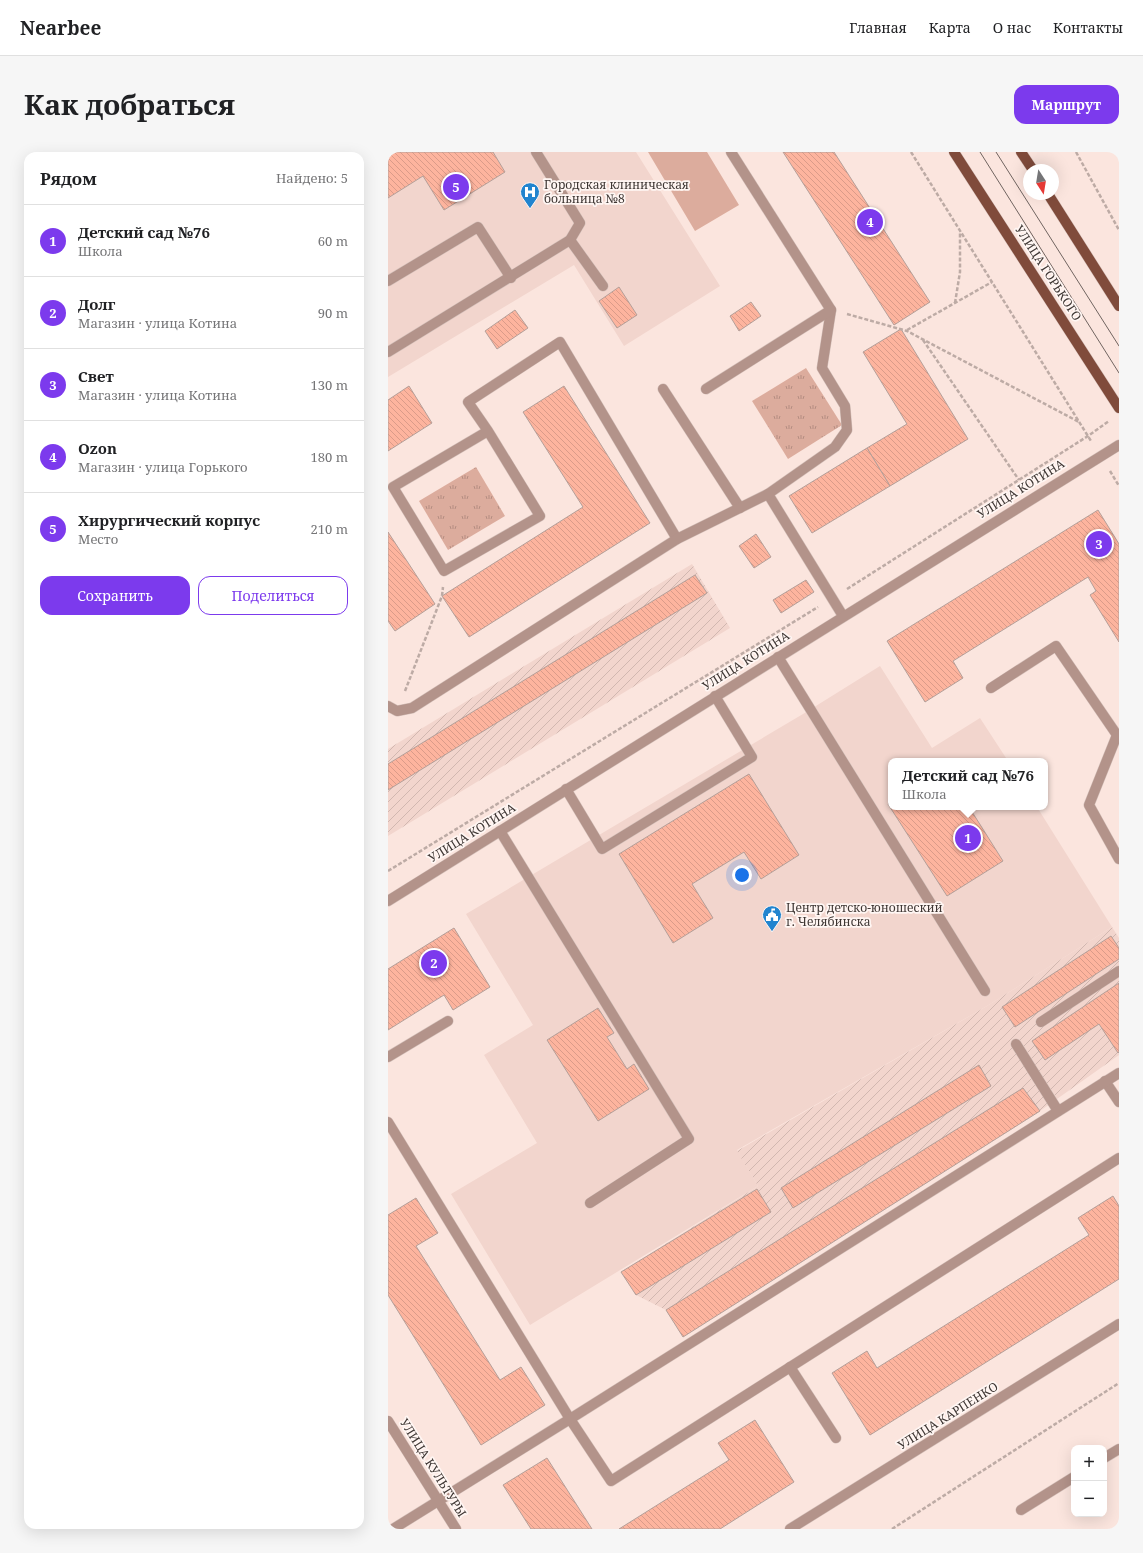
<!DOCTYPE html>
<html lang="ru">
<head>
<meta charset="utf-8">
<style>
	body { margin:0; font-family:"Noto Serif",serif; background:#f6f6f6; color:#202124 }
	.controls { position:absolute; right:12px; bottom:12px; display:grid; overflow:hidden; border-radius:8px; box-shadow:0 4px 16px #0002 }
	.controls button { width:36px; height:36px; display:grid; place-items:center; padding:0; border:0; border-bottom:1px solid #e0e0e0; background:#fff; color:#202124; font:20px sans-serif }
	.compass { position:absolute; left:635px; top:12px; width:36px; height:36px; border-radius:50%; background:#fff; box-shadow:0 4px 16px #0002; rotate:168deg }
	.you { position:absolute; left:354px; top:723px; width:14px; height:14px; margin:-10px; border:3px solid #fff; border-radius:50%; background:#1a73e8; box-shadow:0 0 0 6px #1a73e833 }
	.badge { display:grid; place-items:center; width:26px; height:26px; border-radius:50%; background:#7c3aed; color:#fff; font-size:13px; font-weight:700 }
	.pin { position:absolute; translate:-50% -50%; border:2px solid #fff; box-shadow:0 1px 4px #0006 }
	.popup { position:absolute; left:500px; top:606px; width:160px; height:52px; box-sizing:border-box; display:grid; place-content:center; border-radius:8px; background:#fff; filter:drop-shadow(0 1px 3px #0005); font-size:13px; white-space:nowrap; color:#757577 }
	.popup b { font-size:15px; color:#202124 }
	.popup::after { content:''; position:absolute; left:50%; top:100%; margin-left:-8px; border:8px solid transparent; border-top-color:#fff }
	.list { margin:0; padding:0; list-style:none }
	h2 { display:flex; justify-content:space-between; align-items:center; height:52px; margin:0; padding:0 16px; font-size:17px }
	h2 small { font-size:13px; font-weight:400; color:#757577 }
	.list li { display:grid; grid-template-columns:26px 1fr auto; gap:12px; align-items:center; box-sizing:border-box; height:72px; padding:0 16px; border-top:1px solid #e0e0e0 }
	.list b { display:block; font-size:15px; white-space:nowrap }
	.list p { margin:0; font-size:13px; white-space:nowrap; color:#757577 }
	.list em { font-size:13px; font-style:normal; color:#757577 }
	.actions { display:flex; gap:8px; padding:12px 16px }
	.actions a { flex:1; padding:9px 0; border:1px solid #7c3aed; border-radius:12px; text-align:center; font-size:14px; color:#7c3aed }
	.actions .main { background:#7c3aed; color:#fff }
	.map { position:relative; flex:none; width:731px; height:1377px; overflow:hidden; border-radius:12px }
	header { display:flex; align-items:center; gap:24px; box-sizing:border-box; height:56px; padding:0 20px; background:#fff; border-bottom:1px solid #e0e0e0 }
	header strong { font-size:19px }
	nav { display:flex; gap:22px; margin-inline-start:auto; font-size:14px }
	.intro { display:flex; align-items:center; justify-content:space-between; box-sizing:border-box; height:96px; padding:0 24px }
	h1 { margin:0; font-size:28px }
	.button { padding:10px 18px; border-radius:12px; background:#7c3aed; color:#fff; font-size:14px; font-weight:700 }
	main { display:flex; gap:24px; padding:0 24px }
	aside { flex:1; background:#fff; border-radius:12px; box-shadow:0 4px 16px #0002 }
	.map>svg:first-child { display:block }
	.built { fill:#f2d5cd }
	.industrial { fill:url(#industrial-furrows) }
	.green { fill:#dcac9d }
	.park { fill:url(#park-tufts) }
	.building { fill:url(#building-back-hatch); stroke:#b49f99 }
	.lines { fill:none; stroke-linecap:round; stroke-linejoin:round }
	.minor-casing { stroke:#d5c2bc; stroke-width:11 }
	.major-casing { stroke:#d5c2bc; stroke-width:11 }
	.path { stroke:#bdaba5; stroke-width:2.5; stroke-dasharray:4 2; stroke-linecap:butt }
	.minor { stroke:#b3938a; stroke-width:10 }
	.major { stroke:#804b3b; stroke-width:10 }
	.tram { stroke:#706460; stroke-width:1 }
	.labels { text-anchor:middle; stroke-width:3.5; stroke-linejoin:round; paint-order:stroke }
	.poi-label { font-size:12px; fill:#3e3633; stroke:#fff6f3; text-anchor:start }
	.street-label { font-size:12px; fill:#3e3633; stroke:#fff6f3 }
</style>
</head>
<body>
<header>
<strong>Nearbee</strong>
<nav><a>Главная</a><a>Карта</a><a>О нас</a><a>Контакты</a></nav>
</header>
<div class="intro"><h1>Как добраться</h1><a class="button">Маршрут</a></div>
<main>
<aside>
<h2>Рядом<small>Найдено: 5</small></h2>
<ul class="list">
<li><span class="badge">1</span><div><b>Детский сад №76</b><p>Школа</p></div><em>60 m</em></li>
<li><span class="badge">2</span><div><b>Долг</b><p>Магазин · улица Котина</p></div><em>90 m</em></li>
<li><span class="badge">3</span><div><b>Свет</b><p>Магазин · улица Котина</p></div><em>130 m</em></li>
<li><span class="badge">4</span><div><b>Ozon</b><p>Магазин · улица Горького</p></div><em>180 m</em></li>
<li><span class="badge">5</span><div><b>Хирургический корпус</b><p>Место</p></div><em>210 m</em></li>
</ul>
<div class="actions"><a class="main">Сохранить</a><a>Поделиться</a></div>
</aside>
<div class="map">
<svg width="731" height="1377" viewBox="0 0 731 1377">
	<defs>
		<pattern id="industrial-furrows" width="10" height="10" patternUnits="userSpaceOnUse"><rect width="10" height="10" fill="#f2d5cd"/><path d="M-1 1l2-2M0 10L10 0M9 11l2-2" fill="none" stroke="#d1b7b0"/></pattern>
		<pattern id="park-tufts" width="24" height="20" patternUnits="userSpaceOnUse"><rect width="24" height="20" fill="#dcac9d"/><path d="M3 7l-1-3M5 7V3M7 7l1-3M15 17l-1-3M17 17v-4M19 17l1-3" fill="none" stroke="#b48d81"/></pattern>
		<pattern id="building-back-hatch" width="6" height="6" patternUnits="userSpaceOnUse"><rect width="6" height="6" fill="#fdb49e"/><path d="M-1 5l2 2M0 0l6 6M5-1l2 2" fill="none" stroke="#da9b89"/></pattern>
	</defs>
	<rect width="100%" height="100%" fill="#fbe5de"/>
	<g class="built">
		<path d="M0,0H248L332,134L236,194L186,113L0,225Z"/>
		<path d="M492,514L544,596L592,566L620,609H503V655H649L724,775L599,854L349,998L370,1034L142,1173L63,1042L149,991L96,903L145,873L78,762L415,562Z"/>
	</g>
	<g class="industrial">
		<path d="M304,412L342,476L0,684V597Z"/>
		<path d="M724,775L731,786V903L652,959L295,1185L278,1158L248,1143L233,1120L370,1034L349,999L599,854Z"/>
	</g>
	<path class="green" d="M260,0H319L351,53L307,79Z"/>
	<g class="park">
		<path d="M418,216L454,273L400,307L364,249Z"/>
		<path d="M88,315L117,364L60,398L31,349Z"/>
	</g>
	<g class="building">
		<path d="M0,0H105L117,20L56,58L35,24L0,46Z"/>
		<path d="M395,0H446L542,150L506,173Z"/>
		<path d="M231,135L249,163L229,176L211,149Z"/>
		<path d="M363,150L373,164L351,179L342,164Z"/>
		<path d="M127,158L140,176L109,197L97,179Z"/>
		<path d="M513,177L580,287L502,334L479,296L519,272L475,200Z"/>
		<path d="M21,234L44,271L0,299V248Z"/>
		<path d="M176,234L262,371L81,485L54,444L195,355L135,260Z"/>
		<path d="M479,296L502,334L424,381L401,344Z"/>
		<path d="M710,358L731,392V490L702,443L708,439L700,425L565,509L575,526L537,550L499,489Z"/>
		<path d="M0,380L47,452L7,479L0,469Z"/>
		<path d="M368,382L383,405L366,416L351,394Z"/>
		<path d="M307,423L319,441L0,638V612Z"/>
		<path d="M418,428L426,440L393,461L385,448Z"/>
		<path d="M361,622L411,703L373,727L356,700L304,732L325,766L285,791L231,702Z"/>
		<path d="M503,650V655H581L615,709L559,744L500,652Z"/>
		<path d="M66,776L102,835L65,858L56,843L0,878V817Z"/>
		<path d="M723,784L731,796V807L627,875L614,855Z"/>
		<path d="M731,831V900L730,901L711,872L657,908L644,889Z"/>
		<path d="M210,856L226,881L219,885L239,917L246,912L261,937L210,969L159,888Z"/>
		<path d="M591,913L603,934L405,1056L393,1036Z"/>
		<path d="M635,936L652,959L295,1185L278,1158Z"/>
		<path d="M369,1037L383,1060L248,1143L233,1120Z"/>
		<path d="M725,1044L731,1054V1127L482,1283L444,1221L479,1199L489,1216L701,1083L690,1066Z"/>
		<path d="M28,1046L50,1081L28,1094L112,1228L133,1215L157,1253L93,1293L0,1143V1063Z"/>
		<path d="M367,1268L406,1330L332,1377H231L341,1308L330,1291Z"/>
		<path d="M159,1306L204,1377H143L115,1333Z"/>
	</g>
	<g class="lines">
		<g class="minor-casing">
			<g id="minor">
				<path d="M343,0L443,158L434,216L457,254L459,278L447,295L380,342L455,464"/>
				<path d="M182,88L215,134"/>
				<path d="M0,129L90,75L123,126"/>
				<path d="M0,200L182,88L192,71L148,0"/>
				<path d="M275,237L352,356"/>
				<path d="M318,237L443,158"/>
				<path d="M100,279L5,335L56,419L152,364L100,279L80,250L172,190L289,387"/>
				<path d="M390,505L597,839"/>
				<path d="M603,536L668,494L731,586"/>
				<path d="M0,554L9,559L24,556L289,387L380,342"/>
				<path d="M729,583L701,653L731,707"/>
				<path d="M178,637L214,697L364,605L327,544"/>
				<path d="M112,679L301,987L202,1051"/>
				<path d="M0,749L731,293"/>
				<path d="M653,870L731,819"/>
				<path d="M628,892L670,959"/>
				<path d="M0,905L60,869"/>
				<path d="M717,929L731,950"/>
				<path d="M0,970L182,1267L223,1329L731,1006"/>
				<path d="M402,1215L448,1286"/>
				<path d="M0,1269L68,1377"/>
				<path d="M716,1306L731,1297"/>
				<path d="M633,1358L686,1325"/>
				<path d="M5,1377L182,1267L731,921"/>
				<path d="M402,1377L731,1172"/>
			</g>
		</g>
		<g class="major-casing">
			<g id="major">
				<path d="M566,0L731,256"/>
				<path d="M633,0L645,18"/>
				<path d="M660,42L731,154"/>
			</g>
		</g>
		<g class="path">
			<path d="M523,0L703,289"/>
			<path d="M688,0L731,78"/>
			<path d="M567,151L572,120V80"/>
			<path d="M459,162L519,179L691,270"/>
			<path d="M519,178L604,130"/>
			<path d="M535,188L631,328"/>
			<path d="M722,319L731,334"/>
			<path d="M459,437L700,284L721,269"/>
			<path d="M17,539L54,444L55,435"/>
			<path d="M0,719L430,455"/>
			<path d="M504,1377L731,1231"/>
		</g>
		<use href="#minor" class="minor"/>
		<use href="#major" class="major"/>
		<g class="tram">
			<path d="M592,0L731,221"/>
			<path d="M608,0L731,194"/>
		</g>
	</g>
	<defs>
		<g id="hospital-pin" transform="scale(1)"><path d="M0 17L-7.5 6A9.5 9.5 0 1 1 7.5 6Z" fill="#2184cf" stroke="#fff6f3"/><path d="M-5-5h3v3.5h4V-5h3V5h-3V1.5h-4V5h-3Z" fill="#fff"/></g>
		<g id="civic-pin" transform="scale(1)"><path d="M0 17L-7.5 6A9.5 9.5 0 1 1 7.5 6Z" fill="#2184cf" stroke="#fff6f3"/><path d="M-.6-6.5H3V-4.5H.6V-3L4-1V1h2V6H-6V1h2V-1L-.6-3ZM-1.2 2.5V6h2.4V2.5Z" fill="#fff"/></g>
	</defs>
	<g fill-rule="evenodd">
		<use href="#hospital-pin" x="142" y="40"/>
		<use href="#civic-pin" x="384" y="763"/>
	</g>
	<g class="labels">
		<g class="poi-label">
			<text x="156" y="37">Городская клиническая<tspan x="156" dy="14">больница №8</tspan></text>
			<text x="398" y="760">Центр детско-юношеский<tspan x="398" dy="14">г. Челябинска</tspan></text>
		</g>
		<g class="street-label">
			<text transform="translate(660 121) rotate(57)" y="4">УЛИЦА ГОРЬКОГО</text>
			<text transform="translate(633 337) rotate(-32)" y="4">УЛИЦА КОТИНА</text>
			<text transform="translate(358 509) rotate(-32)" y="4">УЛИЦА КОТИНА</text>
			<text transform="translate(84 681) rotate(-32)" y="4">УЛИЦА КОТИНА</text>
			<text transform="translate(560 1264) rotate(-32)" y="4">УЛИЦА КАРПЕНКО</text>
			<text transform="translate(45 1316) rotate(58)" y="4">УЛИЦА КУЛЬТУРЫ</text>
		</g>
	</g>
</svg>
<div class="controls">
<button>+</button>
<button>−</button>
</div>
<svg class="compass" viewBox="-18 -18 36 36"><path d="M0-13l5 13h-10z" fill="#e53935"/><path d="M0 13l5-13h-10z" fill="#757577"/></svg>
<div class="you"></div>
<div class="pin badge" style="left:580px;top:686px">1</div>
<div class="popup"><b>Детский сад №76</b>Школа</div>
<div class="pin badge" style="left:46px;top:811px">2</div>
<div class="pin badge" style="left:711px;top:392px">3</div>
<div class="pin badge" style="left:482px;top:70px">4</div>
<div class="pin badge" style="left:68px;top:35px">5</div>
</div>
</main>
</body>
</html>
